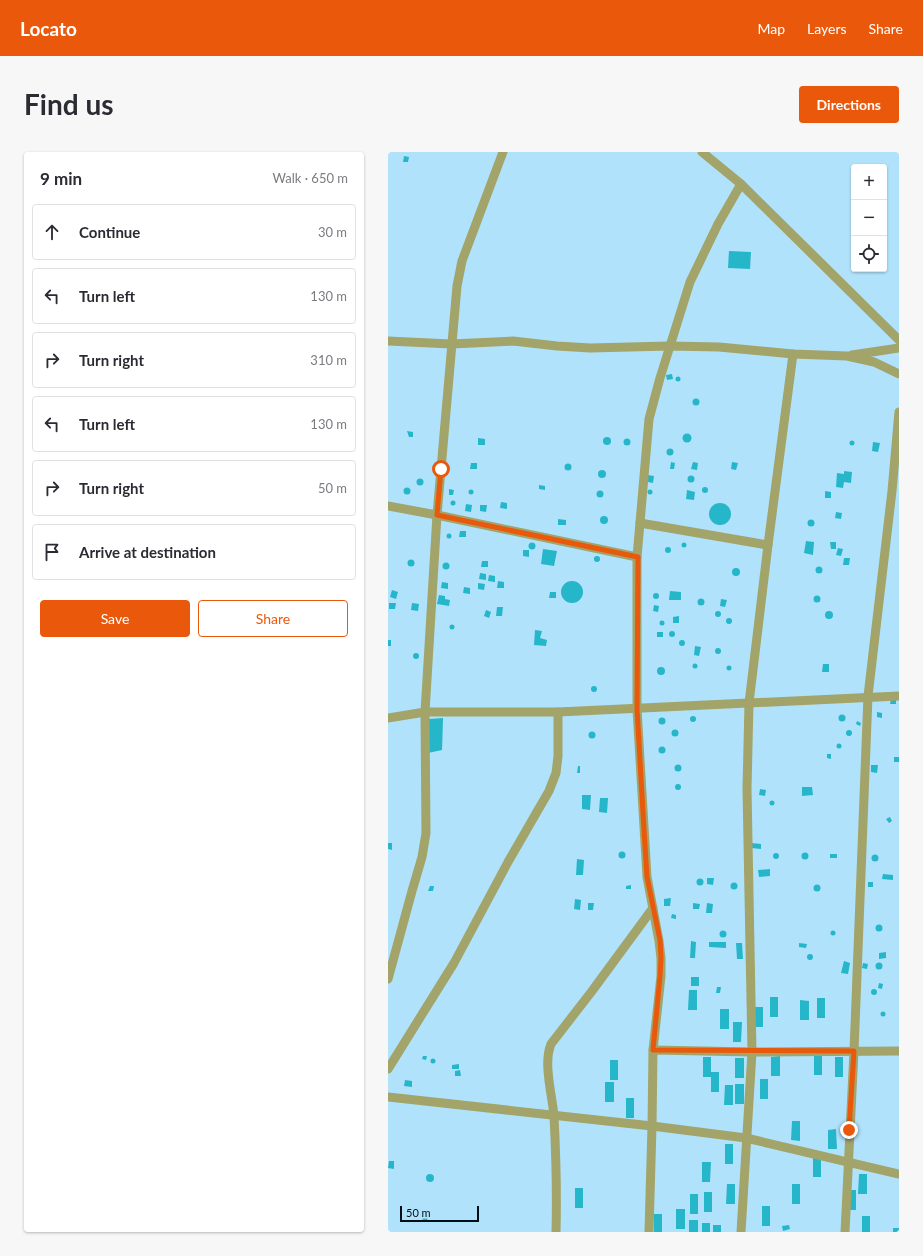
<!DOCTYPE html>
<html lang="en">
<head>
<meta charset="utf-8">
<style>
	body { margin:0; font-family:Lato,sans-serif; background:#f7f7f7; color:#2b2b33 }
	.controls { position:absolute; right:12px; top:12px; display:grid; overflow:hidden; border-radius:4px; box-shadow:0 1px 3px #0004 }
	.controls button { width:36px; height:36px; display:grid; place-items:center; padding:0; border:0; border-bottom:1px solid #e1e1e2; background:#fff; color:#2b2b33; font:20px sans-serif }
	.scale { position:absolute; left:12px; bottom:10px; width:79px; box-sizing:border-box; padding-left:4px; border:2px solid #000e16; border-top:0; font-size:11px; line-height:14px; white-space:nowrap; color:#000e16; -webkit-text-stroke:3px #b1e2fb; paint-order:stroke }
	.stop { position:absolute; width:12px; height:12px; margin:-9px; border:3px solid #ea580c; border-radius:50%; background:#fff }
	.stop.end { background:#ea580c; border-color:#fff; box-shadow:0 1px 4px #0008 }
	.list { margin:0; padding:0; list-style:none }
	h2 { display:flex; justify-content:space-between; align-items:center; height:52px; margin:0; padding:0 16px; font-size:17px }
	h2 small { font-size:13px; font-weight:400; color:#7c7c81 }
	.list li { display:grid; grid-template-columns:26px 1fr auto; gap:12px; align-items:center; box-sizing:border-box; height:56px; margin:0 8px 8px; padding:0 8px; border:1px solid #e1e1e2; border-radius:4px }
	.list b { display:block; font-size:15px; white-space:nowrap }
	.list em { font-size:13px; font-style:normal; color:#7c7c81 }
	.actions { display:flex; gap:8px; padding:12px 16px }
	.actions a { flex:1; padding:9px 0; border:1px solid #ea580c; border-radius:4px; text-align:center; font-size:14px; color:#ea580c }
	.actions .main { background:#ea580c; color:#fff }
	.icon { flex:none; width:22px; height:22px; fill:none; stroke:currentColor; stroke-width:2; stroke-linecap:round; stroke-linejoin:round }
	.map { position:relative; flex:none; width:511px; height:1080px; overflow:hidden; border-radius:4px }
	header { display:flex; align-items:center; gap:24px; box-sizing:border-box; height:56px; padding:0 20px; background:#ea580c; color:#fff }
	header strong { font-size:19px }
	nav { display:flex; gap:22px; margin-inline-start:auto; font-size:14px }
	.intro { display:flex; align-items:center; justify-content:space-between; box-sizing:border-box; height:96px; padding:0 24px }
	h1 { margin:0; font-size:28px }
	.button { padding:10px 18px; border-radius:4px; background:#ea580c; color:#fff; font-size:14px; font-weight:700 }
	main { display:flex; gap:24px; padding:0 24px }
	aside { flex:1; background:#fff; border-radius:4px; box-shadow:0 1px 3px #0004 }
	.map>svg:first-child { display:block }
	.building { fill:#25b6ca }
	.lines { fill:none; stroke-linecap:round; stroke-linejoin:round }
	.street { stroke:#a2a469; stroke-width:9 }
	.route { stroke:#ea580c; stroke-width:5 }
</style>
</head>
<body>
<header>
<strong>Locato</strong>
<nav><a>Map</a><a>Layers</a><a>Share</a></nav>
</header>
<div class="intro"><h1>Find us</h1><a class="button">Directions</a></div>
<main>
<aside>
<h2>9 min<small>Walk · 650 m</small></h2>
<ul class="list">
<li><svg class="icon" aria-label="ahead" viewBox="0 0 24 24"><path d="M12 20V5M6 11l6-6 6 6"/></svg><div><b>Continue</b></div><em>30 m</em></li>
<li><svg class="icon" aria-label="left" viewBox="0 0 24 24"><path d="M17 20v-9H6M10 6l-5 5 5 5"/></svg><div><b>Turn left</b></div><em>130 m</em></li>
<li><svg class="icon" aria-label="right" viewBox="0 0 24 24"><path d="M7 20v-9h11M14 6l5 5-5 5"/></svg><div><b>Turn right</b></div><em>310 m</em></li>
<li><svg class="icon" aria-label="left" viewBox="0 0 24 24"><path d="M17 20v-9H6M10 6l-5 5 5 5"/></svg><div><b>Turn left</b></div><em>130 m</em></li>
<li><svg class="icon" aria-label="right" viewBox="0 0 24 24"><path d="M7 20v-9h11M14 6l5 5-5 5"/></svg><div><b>Turn right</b></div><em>50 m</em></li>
<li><svg class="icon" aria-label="arrive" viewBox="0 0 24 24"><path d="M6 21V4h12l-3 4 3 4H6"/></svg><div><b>Arrive at destination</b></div></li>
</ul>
<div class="actions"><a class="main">Save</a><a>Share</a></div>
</aside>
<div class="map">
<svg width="511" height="1080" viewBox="0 0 511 1080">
	<rect width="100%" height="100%" fill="#b1e2fb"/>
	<g class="building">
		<path d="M16,4L21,5L20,10H15Z"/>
		<path d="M341,99L363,100L362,117L340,116Z"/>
		<path d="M284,222L285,227L279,228L278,223Z"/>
		<circle cx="290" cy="227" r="2.5"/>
		<circle cx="308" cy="250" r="3.5"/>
		<path d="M19,279L25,280V285H21Z"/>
		<circle cx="299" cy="286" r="4.5"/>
		<circle cx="219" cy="289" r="4"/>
		<path d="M90,286L97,287V293H90Z"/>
		<circle cx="239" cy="290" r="3.5"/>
		<circle cx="464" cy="291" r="2.5"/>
		<path d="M485,290L492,291L490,300L484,299Z"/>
		<circle cx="282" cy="300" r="3.5"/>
		<path d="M283,310L287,311L286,317H282Z"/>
		<path d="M305,310L310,311L309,318L303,317Z"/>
		<path d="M344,310L350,311L348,318L343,317Z"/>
		<path d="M83,311H89V317H82Z"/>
		<circle cx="180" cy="315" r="3.5"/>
		<circle cx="214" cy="322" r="4"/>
		<path d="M456,319L464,320L463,331L456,330L455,336L448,335L449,321L456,322Z"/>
		<path d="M260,323L266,324L265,331L260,330Z"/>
		<circle cx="303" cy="327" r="3.5"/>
		<circle cx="32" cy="330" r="3.5"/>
		<path d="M151,333L157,334V338L151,337Z"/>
		<circle cx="317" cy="338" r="3"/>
		<circle cx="19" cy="339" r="3.5"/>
		<path d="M61,337L66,338L65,343H61Z"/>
		<circle cx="262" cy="340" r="2.5"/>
		<circle cx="83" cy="340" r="2.5"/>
		<path d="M299,338L307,340L306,348L298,347Z"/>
		<circle cx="212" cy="342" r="3.5"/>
		<path d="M437,339L443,340V346H437Z"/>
		<circle cx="65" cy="351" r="2.5"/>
		<path d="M113,350L119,351V357L112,356Z"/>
		<circle cx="332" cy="362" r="11"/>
		<path d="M78,352L84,353L83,360L77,359Z"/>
		<path d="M92,353H99L98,360L92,359Z"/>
		<path d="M448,360L454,361L453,367L447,366Z"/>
		<circle cx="216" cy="368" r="4"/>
		<path d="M170,367L178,368V373H170Z"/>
		<circle cx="423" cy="371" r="3.5"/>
		<path d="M72,379H78V385H71Z"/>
		<circle cx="61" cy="384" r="2.5"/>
		<path d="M418,389L426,390L425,403L416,401Z"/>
		<path d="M442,390H448V397H443Z"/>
		<circle cx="296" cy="393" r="2.5"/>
		<circle cx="144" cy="394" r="3.5"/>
		<circle cx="280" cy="398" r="3"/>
		<path d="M450,396L455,397L453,404L448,403Z"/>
		<path d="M155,397L169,399L166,414L153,412Z"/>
		<path d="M135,398H141V405L135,404Z"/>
		<circle cx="209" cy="407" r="3"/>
		<path d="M456,406H462L461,413H455Z"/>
		<circle cx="23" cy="411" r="3.5"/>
		<path d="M94,409H100V415H93Z"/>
		<circle cx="58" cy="414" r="3.5"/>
		<circle cx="431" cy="418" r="3.5"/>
		<circle cx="348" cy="420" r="4"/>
		<path d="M92,421L98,422V428L91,427Z"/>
		<path d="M101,423L107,424V430L100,429Z"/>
		<path d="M110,429L116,430V436H109Z"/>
		<circle cx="184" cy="440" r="11"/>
		<path d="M54,430L60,431V437L53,436Z"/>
		<path d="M90,431L97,432L96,438L90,437Z"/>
		<path d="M76,435L82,436V442L75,441Z"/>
		<path d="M4,438L10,440L8,447L2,445Z"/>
		<path d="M282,439L293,440V448H281Z"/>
		<path d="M162,440H168V446H161Z"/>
		<circle cx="268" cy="444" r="3"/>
		<path d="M51,443L57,444V447L62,448L61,454L49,452Z"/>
		<circle cx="429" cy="447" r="3.5"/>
		<circle cx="313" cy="450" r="3.5"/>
		<path d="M333,447L339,448L337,455L332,454Z"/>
		<path d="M1,451H8L7,457H1Z"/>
		<path d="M24,451L31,452L30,459L23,458Z"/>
		<path d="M266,453L271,454L270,460L265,459Z"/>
		<path d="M109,455H115L114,464H108Z"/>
		<path d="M98,458L103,460L101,466L96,464Z"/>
		<circle cx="330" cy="462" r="3"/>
		<circle cx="441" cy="463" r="4"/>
		<path d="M291,464V471H285V465Z"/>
		<circle cx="341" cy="469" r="3"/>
		<circle cx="274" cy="471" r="2.5"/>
		<circle cx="64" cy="475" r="2.5"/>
		<path d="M147,478L154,479L152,486L159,488L158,494L146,493Z"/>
		<circle cx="284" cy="482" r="3"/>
		<rect x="269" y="480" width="6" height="5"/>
		<rect x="0" y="488" width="3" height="6"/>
		<circle cx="294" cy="491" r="3"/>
		<path d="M307,494L313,495L311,504L306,503Z"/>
		<circle cx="330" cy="499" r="3"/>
		<circle cx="28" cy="504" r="3"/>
		<circle cx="307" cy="514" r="2.5"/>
		<path d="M435,512H441V520H434Z"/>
		<circle cx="341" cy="516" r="2.5"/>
		<circle cx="273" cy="519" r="4"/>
		<circle cx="206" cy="537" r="3"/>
		<path d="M503,547L508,548V552H502Z"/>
		<path d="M489,560L494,561V566L489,565Z"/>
		<circle cx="454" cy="566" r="3.5"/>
		<circle cx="305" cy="567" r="3"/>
		<circle cx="274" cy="569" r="3.5"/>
		<path d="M55,566L54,598L40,601L41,567Z"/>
		<path d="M469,569L473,571L472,574L468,572Z"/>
		<circle cx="287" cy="581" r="3.5"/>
		<circle cx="461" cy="581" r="3"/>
		<circle cx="204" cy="583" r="3.5"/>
		<circle cx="451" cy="594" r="2.5"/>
		<circle cx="274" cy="598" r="3.5"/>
		<path d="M439,602H443V607L439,606Z"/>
		<rect x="506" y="605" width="5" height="5"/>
		<circle cx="290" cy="616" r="3.5"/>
		<path d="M483,613H490L489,621L483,620Z"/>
		<path d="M190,614H192V621H189Z"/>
		<circle cx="290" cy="635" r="3"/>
		<path d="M414,635H424L425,643L414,644Z"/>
		<path d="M372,637L378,638L377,644L371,643Z"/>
		<path d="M194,643H203L202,658L194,657Z"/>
		<path d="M212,646H220L219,661L211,660Z"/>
		<circle cx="384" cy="651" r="2.5"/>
		<path d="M502,665L504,669L501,671L498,667Z"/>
		<path d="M0,691H4V698L0,697Z"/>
		<path d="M363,691L373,692V697L363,696Z"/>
		<circle cx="234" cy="703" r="3.5"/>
		<circle cx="417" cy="704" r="3.5"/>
		<circle cx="388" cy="704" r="3"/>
		<rect x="442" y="702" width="7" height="4"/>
		<circle cx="487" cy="706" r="3.5"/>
		<path d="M189,707L196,708L195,723H188Z"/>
		<path d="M382,717V724L371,725L370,718Z"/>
		<path d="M495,722L505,723V728L494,727Z"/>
		<path d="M319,726H326L325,733L319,732Z"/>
		<circle cx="312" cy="730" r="3.5"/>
		<rect x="480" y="730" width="5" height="5"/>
		<circle cx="346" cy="734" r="3.5"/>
		<circle cx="429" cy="736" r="3.5"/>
		<path d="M243,733V737H238V734Z"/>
		<path d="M42,734H46L45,739H40Z"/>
		<path d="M283,746L282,754H276V747Z"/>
		<path d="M187,747L193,748L192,758L186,757Z"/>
		<path d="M200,751H206L205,758H200Z"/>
		<path d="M305,751L312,752L311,757H305Z"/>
		<path d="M319,751L325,752L324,761H318Z"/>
		<path d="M284,762L288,763V767L283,766Z"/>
		<circle cx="491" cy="776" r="3.5"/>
		<circle cx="335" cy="782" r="3.5"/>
		<circle cx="445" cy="781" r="2.5"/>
		<path d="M303,789L308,790L307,806H302Z"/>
		<path d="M321,790H338V796L321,795Z"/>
		<path d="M348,791H354L355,807H349Z"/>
		<path d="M411,791L419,792L418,796L411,795Z"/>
		<path d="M498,800V806L491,807V801Z"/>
		<circle cx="422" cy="805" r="3"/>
		<path d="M456,809L462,811L460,822L453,821Z"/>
		<circle cx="491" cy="814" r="3.5"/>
		<path d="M475,811L480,812L479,817L474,816Z"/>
		<rect x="303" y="825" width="8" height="9"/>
		<path d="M491,831L495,832L494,837L490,836Z"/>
		<path d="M329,835H333L332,841H328Z"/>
		<circle cx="486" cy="840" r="3"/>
		<path d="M301,838H309V858H300Z"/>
		<rect x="382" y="845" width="8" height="20"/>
		<rect x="429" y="846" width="8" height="20"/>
		<path d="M412,848L421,849V868H412Z"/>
		<rect x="367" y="855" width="8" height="20"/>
		<rect x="332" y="857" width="9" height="20"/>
		<circle cx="495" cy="862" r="2.5"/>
		<path d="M345,870H354L353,890H345Z"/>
		<rect x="426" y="903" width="8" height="20"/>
		<path d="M35,904H39L38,908L34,907Z"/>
		<path d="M392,904V924H383V905Z"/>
		<path d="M315,905H323V920H331V940H323V925H315Z"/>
		<rect x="447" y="905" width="8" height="20"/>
		<rect x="347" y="906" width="9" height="20"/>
		<circle cx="45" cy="909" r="2.5"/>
		<rect x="222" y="908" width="8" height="20"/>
		<path d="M71,912V917H64V913Z"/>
		<path d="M72,918L73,924H67V919Z"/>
		<rect x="372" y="927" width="8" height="20"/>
		<path d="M17,928L24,929V935L16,934Z"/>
		<rect x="217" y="930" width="9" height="20"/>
		<rect x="347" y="932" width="9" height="20"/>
		<path d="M337,933H345V953H336Z"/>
		<rect x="238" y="946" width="8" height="20"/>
		<path d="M404,969H412V989L403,988Z"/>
		<path d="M448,977L449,997H440V978Z"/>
		<rect x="337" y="992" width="8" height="20"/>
		<rect x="425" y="1006" width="8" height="19"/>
		<path d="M1,1009H6V1017L0,1016Z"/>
		<path d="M314,1010H323L322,1030H314Z"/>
		<circle cx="42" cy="1026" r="4"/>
		<path d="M471,1022H479V1042H470Z"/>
		<path d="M339,1032H347V1052H338Z"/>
		<rect x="404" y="1032" width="8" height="20"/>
		<rect x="187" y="1036" width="8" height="20"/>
		<rect x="459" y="1038" width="9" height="20"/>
		<rect x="316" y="1040" width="8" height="20"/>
		<rect x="302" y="1042" width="8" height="20"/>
		<rect x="374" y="1054" width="8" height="20"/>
		<rect x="288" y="1057" width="9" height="20"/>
		<rect x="266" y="1062" width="8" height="18"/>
		<rect x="474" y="1064" width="8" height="16"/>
		<circle cx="37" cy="1067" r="2.5"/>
		<rect x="301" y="1068" width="9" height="12"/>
		<rect x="314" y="1071" width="8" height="9"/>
		<rect x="325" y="1073" width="8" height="7"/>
		<path d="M401,1073L402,1077L395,1079L394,1074Z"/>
		<rect x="505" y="1076" width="6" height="4"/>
	</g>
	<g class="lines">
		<g class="street">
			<path d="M314,0L353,32L511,188"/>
			<path d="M0,189L63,192L125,189L169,194L202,196L282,194L331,195L405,202L459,204L486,210L511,222"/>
			<path d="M464,203L511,196"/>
			<path d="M0,354L49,363L69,134L74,109L115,0"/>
			<path d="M252,371L380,393"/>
			<path d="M0,566L37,560H170L511,544"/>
			<path d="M0,827L24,739L34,705L38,681L37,560L49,363L249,405"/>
			<path d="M265,898L273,824V806L271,789L259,725L249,557V405L261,267L272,226L302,130L330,72L353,32"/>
			<path d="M0,917L66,811L120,710L161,639L168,621L170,604V560"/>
			<path d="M0,945L264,974L358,986L511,1022"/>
			<path d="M168,1080C169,1041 168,1003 166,964C164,942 155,911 163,892L204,839L265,756"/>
			<path d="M261,1080L264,974L265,898L364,900L511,899"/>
			<path d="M353,1080L364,900L359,637L361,551L380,393L405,202"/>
			<path d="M457,1080L466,899L480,544L504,339L511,260"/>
		</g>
	</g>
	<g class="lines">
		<path class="route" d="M53,317L49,363L250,405L249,557L256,678L259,725L272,788L273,806L272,824L265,898L466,899L461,978"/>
	</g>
</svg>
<div class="controls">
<button>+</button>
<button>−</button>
<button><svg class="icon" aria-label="locate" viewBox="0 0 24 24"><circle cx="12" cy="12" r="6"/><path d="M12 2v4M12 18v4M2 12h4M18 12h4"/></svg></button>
</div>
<div class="scale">50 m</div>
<div class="stop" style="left:53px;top:317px"></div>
<div class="stop end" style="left:461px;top:978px"></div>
</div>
</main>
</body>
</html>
